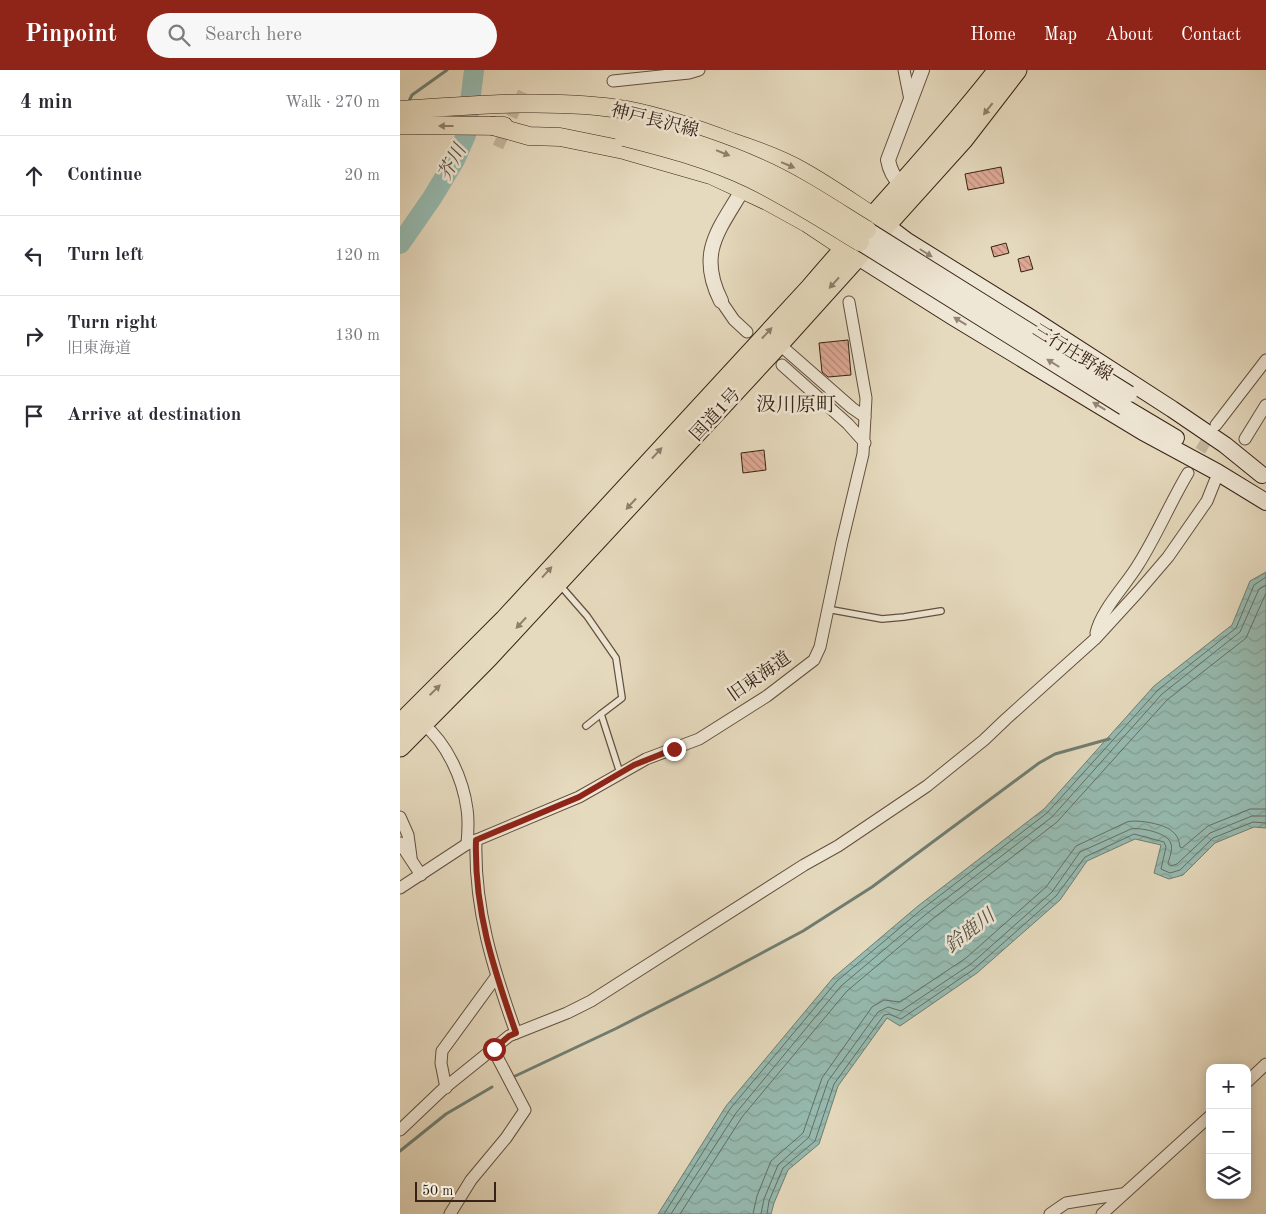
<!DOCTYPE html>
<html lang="en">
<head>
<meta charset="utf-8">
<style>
	body { margin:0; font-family:"Old Standard TT","Noto Serif JP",serif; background:#f7f7f7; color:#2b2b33 }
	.controls { position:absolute; right:15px; bottom:15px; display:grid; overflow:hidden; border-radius:10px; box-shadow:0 2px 12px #0003 }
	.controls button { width:45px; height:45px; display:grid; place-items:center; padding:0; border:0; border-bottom:1px solid #e1e1e2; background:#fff; color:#2b2b33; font:25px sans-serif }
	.scale { position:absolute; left:15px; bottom:12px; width:81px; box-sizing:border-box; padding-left:5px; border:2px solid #372215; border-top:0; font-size:14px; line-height:18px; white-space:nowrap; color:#372215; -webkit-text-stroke:4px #efe7d5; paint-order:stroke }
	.stop { position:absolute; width:15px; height:15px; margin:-11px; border:4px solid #8f2418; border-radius:50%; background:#fff }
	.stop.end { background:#8f2418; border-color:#fff; box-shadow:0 1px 5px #0008 }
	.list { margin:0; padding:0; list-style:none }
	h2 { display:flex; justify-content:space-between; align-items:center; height:65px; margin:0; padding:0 20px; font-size:21px }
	h2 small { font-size:16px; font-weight:400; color:#7c7c81 }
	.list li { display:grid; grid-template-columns:32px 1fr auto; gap:15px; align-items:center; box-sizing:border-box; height:80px; padding:0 20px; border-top:1px solid #e1e1e2 }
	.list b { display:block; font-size:19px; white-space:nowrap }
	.list p { margin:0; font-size:16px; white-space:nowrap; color:#7c7c81 }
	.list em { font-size:16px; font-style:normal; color:#7c7c81 }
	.icon { flex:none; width:28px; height:28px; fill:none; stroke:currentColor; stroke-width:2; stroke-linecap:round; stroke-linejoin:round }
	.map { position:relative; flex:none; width:866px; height:1144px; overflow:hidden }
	header { display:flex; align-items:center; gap:30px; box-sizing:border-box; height:70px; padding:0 25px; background:#8f2418; color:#fff }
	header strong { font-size:24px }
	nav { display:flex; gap:28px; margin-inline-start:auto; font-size:18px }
	.search { width:350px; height:45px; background:#f7f7f7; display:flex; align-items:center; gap:12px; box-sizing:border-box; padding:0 18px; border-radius:28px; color:#7c7c81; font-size:19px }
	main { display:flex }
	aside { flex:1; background:#fff }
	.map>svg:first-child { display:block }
	.water { fill:url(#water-waves); stroke:#707e73 }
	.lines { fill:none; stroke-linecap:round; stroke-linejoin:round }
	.shore { stroke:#666e63; stroke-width:1 }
	.stream { stroke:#707e73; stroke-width:3 }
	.river { stroke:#96bbb1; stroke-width:20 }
	.building { fill:url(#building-back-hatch); stroke:#372215 }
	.minor-tunnel { stroke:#c3b59c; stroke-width:11; stroke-dasharray:11 5.5; stroke-linecap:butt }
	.service-casing { stroke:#63503f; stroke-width:8 }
	.minor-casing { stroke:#63503f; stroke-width:13 }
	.tertiary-casing { stroke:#63503f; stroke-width:16 }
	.secondary-casing { stroke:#372215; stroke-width:18 }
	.primary-casing { stroke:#372215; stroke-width:19 }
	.trunk-casing { stroke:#372215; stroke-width:21 }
	.service { stroke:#efe7d5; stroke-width:5.5 }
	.minor { stroke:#efe7d5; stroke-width:11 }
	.tertiary { stroke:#efe7d5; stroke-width:14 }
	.secondary { stroke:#efe7d5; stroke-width:16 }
	.primary { stroke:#e6dabe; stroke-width:18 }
	.trunk { stroke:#e6dabe; stroke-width:19 }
	.secondary-bridge-casing { stroke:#372215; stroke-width:18; stroke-linecap:butt }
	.primary-bridge-casing { stroke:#372215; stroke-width:19; stroke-linecap:butt }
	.secondary-bridge { stroke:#efe7d5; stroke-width:16 }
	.primary-bridge { stroke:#e6dabe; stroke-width:18 }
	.oneway { fill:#8e7e6a }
	.oneway2 { fill:#938475 }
	.route { stroke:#8f2418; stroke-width:6 }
	.labels { text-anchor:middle; stroke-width:5; stroke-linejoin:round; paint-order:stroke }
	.street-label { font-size:18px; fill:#372215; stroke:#efe7d5 }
	.water-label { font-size:19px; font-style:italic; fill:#545044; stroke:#efe7d5 }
	.quarter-label { font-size:20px; fill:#372215; stroke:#efe7d5 }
</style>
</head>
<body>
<header>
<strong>Pinpoint</strong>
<div class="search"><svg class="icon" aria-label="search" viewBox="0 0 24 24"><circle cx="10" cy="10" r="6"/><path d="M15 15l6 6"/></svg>Search here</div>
<nav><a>Home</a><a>Map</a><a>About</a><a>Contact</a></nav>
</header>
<main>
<aside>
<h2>4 min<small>Walk · 270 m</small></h2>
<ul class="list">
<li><svg class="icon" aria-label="ahead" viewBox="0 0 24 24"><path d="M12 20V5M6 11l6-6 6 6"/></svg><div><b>Continue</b></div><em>20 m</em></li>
<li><svg class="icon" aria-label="left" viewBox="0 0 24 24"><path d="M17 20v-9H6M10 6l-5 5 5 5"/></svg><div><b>Turn left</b></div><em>120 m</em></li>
<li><svg class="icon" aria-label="right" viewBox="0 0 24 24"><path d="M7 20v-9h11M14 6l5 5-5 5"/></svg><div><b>Turn right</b><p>旧東海道</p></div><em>130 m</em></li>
<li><svg class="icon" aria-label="arrive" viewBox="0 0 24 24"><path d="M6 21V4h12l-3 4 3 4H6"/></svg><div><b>Arrive at destination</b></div></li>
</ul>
</aside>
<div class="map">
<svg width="866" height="1144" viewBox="0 0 866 1144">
	<defs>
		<pattern id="water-waves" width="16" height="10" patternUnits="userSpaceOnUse" patternTransform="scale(1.25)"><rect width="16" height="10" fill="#96bbb1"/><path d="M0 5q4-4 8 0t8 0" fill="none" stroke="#82a097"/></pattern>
		<pattern id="building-back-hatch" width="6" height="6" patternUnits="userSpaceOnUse" patternTransform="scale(1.25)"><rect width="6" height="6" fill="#dfa995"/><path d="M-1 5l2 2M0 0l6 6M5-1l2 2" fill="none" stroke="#b68978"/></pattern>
	</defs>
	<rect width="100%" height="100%" fill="#e6dabe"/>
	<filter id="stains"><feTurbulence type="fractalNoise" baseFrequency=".004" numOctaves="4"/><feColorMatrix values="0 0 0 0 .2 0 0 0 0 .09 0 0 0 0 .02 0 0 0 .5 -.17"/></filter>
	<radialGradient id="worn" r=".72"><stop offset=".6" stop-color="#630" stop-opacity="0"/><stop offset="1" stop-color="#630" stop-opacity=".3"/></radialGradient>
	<path class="water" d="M866,502V758L854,757L815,773L783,805L769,809L754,803L761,775L735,769L687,791L660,830L577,903L500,956L487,948L438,1016L419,1074L388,1100L374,1133L371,1144H258L326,1036L433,908L518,836L644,739L754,616L832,555L850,511Z"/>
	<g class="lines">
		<g class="shore">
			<path d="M264,1144L330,1039L437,911L521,840L647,743L758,620L836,558L854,515L866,507"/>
			<path d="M271,1144L336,1043L441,916L525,845L652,747L762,624L840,562L859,519L866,515"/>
			<path d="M280,1144L342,1047L447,921L530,851L657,752L767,630L846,568L866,523"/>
			<path d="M353,1144L357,1126L371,1091L403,1063L422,1008L472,937L484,930L500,932L566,888L646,817L676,776L727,752C737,749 766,754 773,762C778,766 779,771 780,777L782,778L808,756L850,739H866"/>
			<path d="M361,1144L364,1129L378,1095L409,1067L428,1011L478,942L488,937L501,941L571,894L652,822L680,782L731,759C740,757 769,763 771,774C773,780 769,788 768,794L771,796L777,794L810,763L852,746H866"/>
			<path d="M367,1144L369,1131L383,1098L415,1071L434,1014L484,945L489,944L501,949L574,899L656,826L685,787L734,764L764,772L766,777L761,799L770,803L780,800L813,768L853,752L866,753"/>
		</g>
		<g class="stream">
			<path d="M8,33L12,25L47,0"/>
			<path d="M111,1008L215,959L315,908L403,861L472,817L639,693L655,684L709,669"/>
			<path d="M0,1081L46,1044L92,1017"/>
		</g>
		<path class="river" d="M0,174L32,128L55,90L66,65L74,0"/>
	</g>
	<g class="building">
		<path d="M601,97L604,113L568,120L565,104Z"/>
		<path d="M606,173L609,183L594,187L591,177Z"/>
		<path d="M629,186L633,199L621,202L618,189Z"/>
		<path d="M448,270L451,305L428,307L422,302L419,273Z"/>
		<path d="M364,380L366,400L343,403L341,383Z"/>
	</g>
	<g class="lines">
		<g class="minor-tunnel">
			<path d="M98,77L124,20"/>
			<path d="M792,395L813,359"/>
		</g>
		<g class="service-casing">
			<g id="service">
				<path d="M159,514L187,546L216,588L222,628L201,644L220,703"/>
				<path d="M427,539L482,549L504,547L541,541"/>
				<path d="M186,656L201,644"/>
			</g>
		</g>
		<g class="minor-casing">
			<g id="minor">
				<path d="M504,0L510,30"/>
				<path d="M213,11L289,3L299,0"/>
				<path d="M321,231L334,250L347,262"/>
				<path d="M379,274L452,338L465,347"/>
				<path d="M382,295L448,354L465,373"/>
				<path d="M816,355L866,290"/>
				<path d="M845,369L866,335"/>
				<path d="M696,563C701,540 726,515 738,495C757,465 770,433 788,403"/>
				<path d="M23,654C47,673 63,709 67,739C69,751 68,762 67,774"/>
				<path d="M0,747L8,765L11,787"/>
				<path d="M76,770C74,839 93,898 116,963"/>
				<path d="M0,773L21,805"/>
				<path d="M0,818L67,774L179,727L246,689L299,669L367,626L414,590L420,577L442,472L463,384L466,328L449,232"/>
				<path d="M847,1012L866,994"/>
				<path d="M46,1018L41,993L42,981L96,907"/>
				<path d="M0,1060L42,1020L109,966L167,943L191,931L404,795L438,776L527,716L584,670L606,649L695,569L738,522L768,487L807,431L815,411"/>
				<path d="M50,1144L71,1110L106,1068L125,1040L93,979"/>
				<path d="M650,1144L666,1133L722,1124"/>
				<path d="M702,1144L810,1046"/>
			</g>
		</g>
		<g class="tertiary-casing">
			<g id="tertiary">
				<path d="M501,115C494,108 490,101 488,90L522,0"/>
				<path d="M321,231C297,183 318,161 343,119"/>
			</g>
		</g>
		<g class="secondary-casing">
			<g id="secondary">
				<path d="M486,155L507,171L631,248L772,339L825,375L862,405"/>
				<path d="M458,187L553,247L743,362L817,402L866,432"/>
				<path d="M724,337L776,368"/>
			</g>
		</g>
		<g class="primary-casing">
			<g id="primary">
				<path d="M0,40C71,35 157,28 227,40C263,47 298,59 332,72C356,80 381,89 402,101C431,117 458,137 485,154"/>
				<path d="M0,55L104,56"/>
				<path d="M93,56L129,66L160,67L224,80L311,105L369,132L407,153L455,185"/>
			</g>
		</g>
		<g class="trunk-casing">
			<g id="trunk">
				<path d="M0,654L104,550L410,218C472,145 539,76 598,0"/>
				<path d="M0,677L89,587L379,274L563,70L617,0"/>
			</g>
		</g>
		<use href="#service" class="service"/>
		<use href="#minor" class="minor"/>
		<use href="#tertiary" class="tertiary"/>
		<use href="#secondary" class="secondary"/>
		<use href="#primary" class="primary"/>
		<use href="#trunk" class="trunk"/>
		<g class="secondary-bridge-casing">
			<g id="secondary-bridge">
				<path d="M467,160L729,324"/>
				<path d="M460,172L724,337"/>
			</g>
		</g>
		<g class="primary-bridge-casing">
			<g id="primary-bridge">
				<path d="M227,53C271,65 315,78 357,97C396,114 431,138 467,160"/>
				<path d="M224,67C267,78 310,89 351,109C388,127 424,150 460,172"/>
			</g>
		</g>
		<use href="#secondary-bridge" class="secondary-bridge"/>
		<use href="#primary-bridge" class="primary-bridge"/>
	</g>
	<defs><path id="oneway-solid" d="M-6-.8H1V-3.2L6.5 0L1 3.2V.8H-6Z" transform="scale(1.25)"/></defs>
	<g class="oneway">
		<use href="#oneway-solid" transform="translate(588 39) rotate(128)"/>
		<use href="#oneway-solid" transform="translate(46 56) rotate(-180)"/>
		<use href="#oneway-solid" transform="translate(323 83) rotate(22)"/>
		<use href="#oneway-solid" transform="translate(388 95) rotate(23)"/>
		<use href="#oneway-solid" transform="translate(434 213) rotate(132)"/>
		<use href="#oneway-solid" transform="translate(367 263) rotate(-47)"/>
		<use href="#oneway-solid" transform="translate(257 383) rotate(-47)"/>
		<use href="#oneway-solid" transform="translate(231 434) rotate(133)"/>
		<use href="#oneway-solid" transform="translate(147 502) rotate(-48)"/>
		<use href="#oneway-solid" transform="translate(121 553) rotate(133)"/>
		<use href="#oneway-solid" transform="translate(35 620) rotate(-44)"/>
	</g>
	<g class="oneway2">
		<use href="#oneway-solid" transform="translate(526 183) rotate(32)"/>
		<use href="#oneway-solid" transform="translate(560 251) rotate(-149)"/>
		<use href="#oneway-solid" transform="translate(653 293) rotate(-148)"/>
		<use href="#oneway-solid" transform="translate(699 336) rotate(-149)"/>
	</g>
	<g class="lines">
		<path class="route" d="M94,979L109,966L116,963C93,897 74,840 76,770L179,727L234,695L274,679"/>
	</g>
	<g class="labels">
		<g class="street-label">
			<text transform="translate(255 50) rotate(14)" y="6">神戸長沢線</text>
			<text transform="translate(673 282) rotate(32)" y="6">三行庄野線</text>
			<text transform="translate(315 344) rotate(-47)" y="6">国道1号</text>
			<text transform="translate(359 606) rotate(-35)" y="6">旧東海道</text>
		</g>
		<g class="water-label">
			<text transform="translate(51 92) rotate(-61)" y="7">芥川</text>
			<text transform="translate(569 860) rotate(-38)" y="7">鈴鹿川</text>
		</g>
		<g class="quarter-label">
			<text x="396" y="341">汲川原町</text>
		</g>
	</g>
	<rect width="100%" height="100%" filter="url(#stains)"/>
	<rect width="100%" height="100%" fill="url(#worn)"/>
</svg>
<div class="controls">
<button>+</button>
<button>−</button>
<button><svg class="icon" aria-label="layers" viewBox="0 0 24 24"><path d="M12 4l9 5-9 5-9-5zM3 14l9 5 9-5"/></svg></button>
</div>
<div class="scale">50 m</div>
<div class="stop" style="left:94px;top:979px"></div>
<div class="stop end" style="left:274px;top:679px"></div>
</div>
</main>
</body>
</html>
